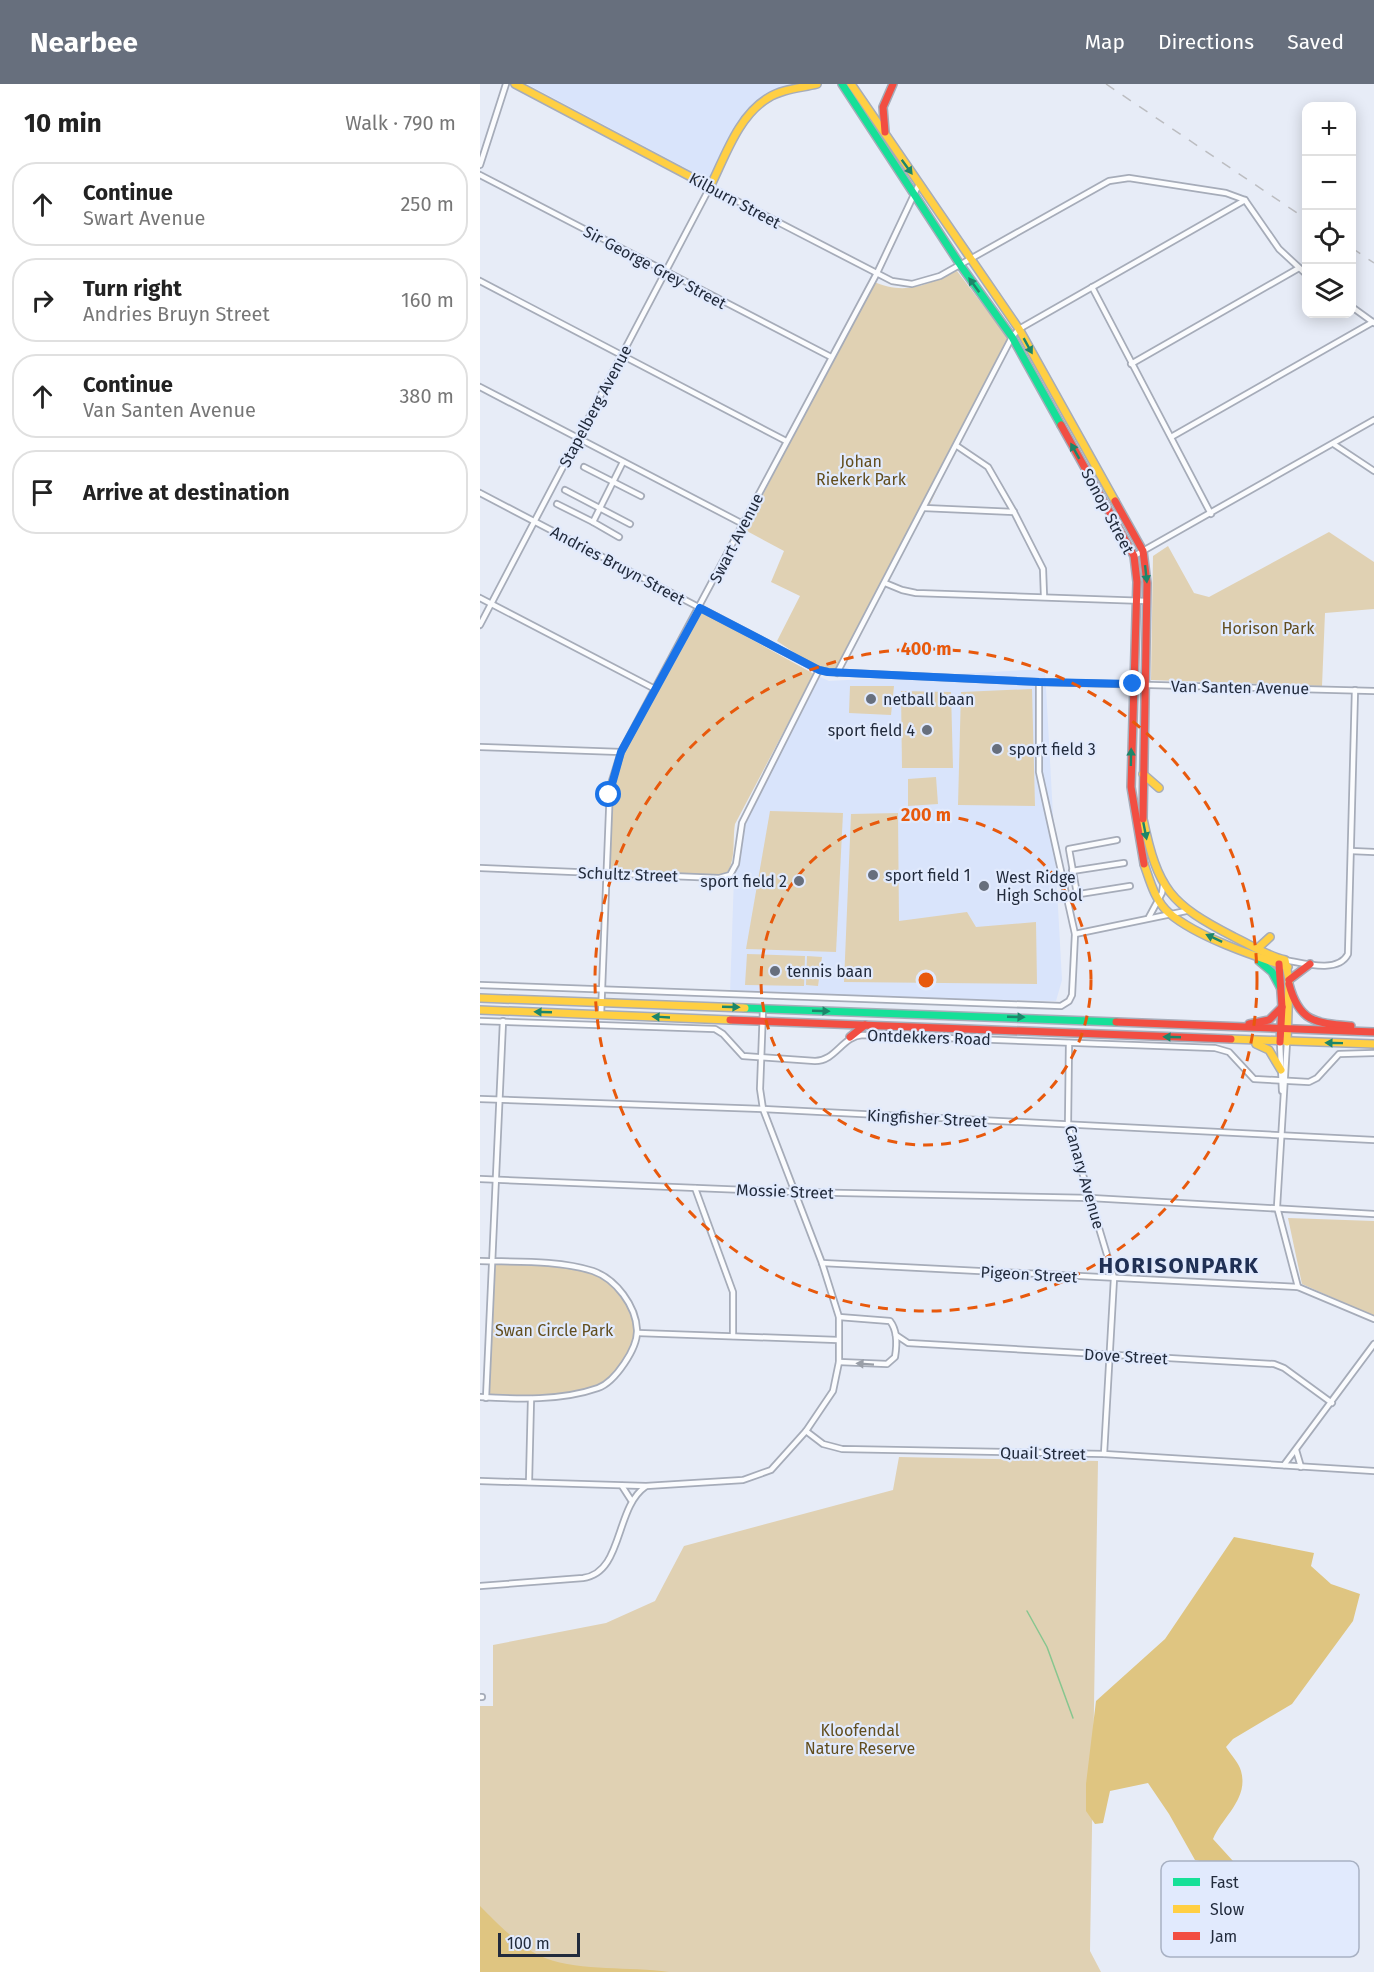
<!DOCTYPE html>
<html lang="en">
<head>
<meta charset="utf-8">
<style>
	body { margin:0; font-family:"Fira Sans",sans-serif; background:#f6f6f6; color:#222 }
	.controls { position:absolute; right:18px; top:18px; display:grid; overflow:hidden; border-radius:12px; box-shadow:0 3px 15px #0003 }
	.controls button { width:54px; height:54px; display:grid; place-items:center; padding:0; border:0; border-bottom:2px solid #e0e0e0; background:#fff; color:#222; font:30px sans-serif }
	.scale { position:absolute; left:18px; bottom:15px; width:82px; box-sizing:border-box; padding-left:6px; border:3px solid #222b3c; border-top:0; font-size:16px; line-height:21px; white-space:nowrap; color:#222b3c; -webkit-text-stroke:4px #e1eafd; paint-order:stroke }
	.stop { position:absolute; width:18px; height:18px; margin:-14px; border:4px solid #1a73e8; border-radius:50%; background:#fff }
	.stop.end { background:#1a73e8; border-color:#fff; box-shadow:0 2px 6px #0008 }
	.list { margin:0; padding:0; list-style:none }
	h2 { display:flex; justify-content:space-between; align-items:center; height:78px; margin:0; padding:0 24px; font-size:26px }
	h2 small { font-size:20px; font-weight:400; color:#767676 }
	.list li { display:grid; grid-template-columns:39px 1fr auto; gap:18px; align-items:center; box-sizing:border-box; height:84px; margin:0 12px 12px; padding:0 12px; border:2px solid #e0e0e0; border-radius:24px }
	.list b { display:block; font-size:22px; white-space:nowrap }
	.list p { margin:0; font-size:20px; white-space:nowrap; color:#767676 }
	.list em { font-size:20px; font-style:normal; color:#767676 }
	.icon { flex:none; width:33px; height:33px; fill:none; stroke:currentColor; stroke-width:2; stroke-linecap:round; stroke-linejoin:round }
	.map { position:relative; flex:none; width:894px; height:1888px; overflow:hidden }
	header { display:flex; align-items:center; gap:36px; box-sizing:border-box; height:84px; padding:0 30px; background:#676f7d; color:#fff }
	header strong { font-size:28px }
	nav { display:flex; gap:33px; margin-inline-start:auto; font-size:21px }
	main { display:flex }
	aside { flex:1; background:#fff }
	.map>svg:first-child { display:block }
	.built { fill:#d9e4fb }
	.green { fill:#e0d1b3 }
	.forest { fill:#dfc581 }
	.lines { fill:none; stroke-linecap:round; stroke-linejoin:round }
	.stream { stroke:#87c68f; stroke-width:1.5 }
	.street-casing { stroke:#a6acb9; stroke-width:8 }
	.fast-casing { stroke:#a6acb9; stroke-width:10 }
	.slow-casing { stroke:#a6acb9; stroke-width:10 }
	.jam-casing { stroke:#a6acb9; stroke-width:10 }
	.street { stroke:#fbfcfe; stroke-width:4.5 }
	.fast { stroke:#16e098; stroke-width:7 }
	.slow { stroke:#ffcf43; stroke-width:7 }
	.jam { stroke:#f24e42; stroke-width:7 }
	.rail { stroke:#bcbdc1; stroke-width:1.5; stroke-dasharray:10 10; stroke-linecap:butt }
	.oneway { fill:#1c866a }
	.oneway2 { fill:#999ea7 }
	.route { stroke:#1a73e8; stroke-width:8 }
	.ring { fill:none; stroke:#e8590c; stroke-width:3; stroke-dasharray:10 8 }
	.poi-dot { fill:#676f7d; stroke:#e1eafd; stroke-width:2 }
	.labels { text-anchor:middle; stroke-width:4.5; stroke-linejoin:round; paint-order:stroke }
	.street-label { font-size:16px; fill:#222b3c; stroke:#e1eafd }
	.park-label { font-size:16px; fill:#624d1d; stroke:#e1eafd }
	.poi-label { font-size:16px; fill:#222b3c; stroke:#e1eafd; text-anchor:start }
	.district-label { font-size:22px; font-weight:bold; letter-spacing:1.5px; fill:#203054; stroke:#e1eafd }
	.key { fill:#e1eafd; stroke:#a8b1c3; stroke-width:1.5 }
	.key-label { font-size:16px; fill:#222b3c }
	.centre { fill:#e8590c; stroke:#e1eafd; stroke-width:3 }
	.ring-label { font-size:18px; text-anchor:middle; font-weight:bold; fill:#e8590c; stroke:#e1eafd; stroke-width:4.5; stroke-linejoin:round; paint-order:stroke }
</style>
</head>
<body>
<header>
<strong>Nearbee</strong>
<nav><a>Map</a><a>Directions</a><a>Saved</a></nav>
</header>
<main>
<aside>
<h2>10 min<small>Walk · 790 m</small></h2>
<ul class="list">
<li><svg class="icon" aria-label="ahead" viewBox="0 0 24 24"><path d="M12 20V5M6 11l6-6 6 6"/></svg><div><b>Continue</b><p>Swart Avenue</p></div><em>250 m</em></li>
<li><svg class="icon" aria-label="right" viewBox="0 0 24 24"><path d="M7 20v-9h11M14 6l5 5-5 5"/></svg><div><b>Turn right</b><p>Andries Bruyn Street</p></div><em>160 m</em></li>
<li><svg class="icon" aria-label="ahead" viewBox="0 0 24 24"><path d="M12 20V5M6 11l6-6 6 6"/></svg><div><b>Continue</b><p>Van Santen Avenue</p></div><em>380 m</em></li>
<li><svg class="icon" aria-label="arrive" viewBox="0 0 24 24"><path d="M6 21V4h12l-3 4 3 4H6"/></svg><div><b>Arrive at destination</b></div></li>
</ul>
</aside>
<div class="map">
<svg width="894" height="1888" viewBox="0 0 894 1888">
	<rect width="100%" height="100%" fill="#e7ecf7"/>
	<g class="built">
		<path d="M47,0H328L288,11L275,19L228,96Z"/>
		<path d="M565,585L582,896L576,917L250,910L254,792L259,781L262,743L338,592L349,597Z"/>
	</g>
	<g class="green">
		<path d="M477,187L528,254L450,420L402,500L356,591L349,592L297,557L320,512L291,498L304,467L265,446L392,197C425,212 446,201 477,187Z"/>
		<path d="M849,448L894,478V525L845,529L842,602L671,596L673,472L688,462L714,509L729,513Z"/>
		<path d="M220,527L334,590L255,740C252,758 257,779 244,792L126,787L130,703L142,669Z"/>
		<path d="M370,602H414L411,631L369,629Z"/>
		<path d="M552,605L555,722L478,721L481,608Z"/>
		<path d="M421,607L471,608L473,684H422Z"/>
		<path d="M456,693L458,720L428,722V695Z"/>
		<path d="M290,727L363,729L356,868L266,865Z"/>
		<path d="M418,729L419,837L487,828L496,843L556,838L557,900L364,898L371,730Z"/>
		<path d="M267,870L325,872L324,902L265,901Z"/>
		<path d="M327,872L342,873L338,902L326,901Z"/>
		<path d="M808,1134L894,1137V1232L822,1200Z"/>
		<path d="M12,1177L91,1182L113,1187L134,1200L152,1227L158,1249L142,1283L118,1304L76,1312L6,1314Z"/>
		<path d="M419,1373L618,1377L610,1867L621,1888H0V1622H13V1561L126,1539L175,1517L204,1462L413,1406Z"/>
	</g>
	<g class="forest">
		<path d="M754,1453L834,1469L831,1482L851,1500L880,1510L873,1537L812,1620L753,1655L746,1663C751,1671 759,1679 761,1687C769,1715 742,1733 733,1755L753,1777L740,1781L715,1776L689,1730L668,1699L630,1707L623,1739L615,1740L606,1727V1700L616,1617L685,1555Z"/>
		<path d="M0,1822C17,1839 43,1866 65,1874C103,1888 149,1882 189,1888H0Z"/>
	</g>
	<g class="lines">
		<path class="stream" d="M547,1527L567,1563L593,1634"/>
		<g class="street-casing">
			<g id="street">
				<path d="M0,81L26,0"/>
				<path d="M0,91L351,273"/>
				<path d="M0,197L306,357"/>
				<path d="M612,203L731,430"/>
				<path d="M872,223L894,239"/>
				<path d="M651,280L819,184"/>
				<path d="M0,303L263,440"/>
				<path d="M693,352L893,238"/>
				<path d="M855,361L894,387"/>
				<path d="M477,362L508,383L534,428L563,485L564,512"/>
				<path d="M104,383L161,412"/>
				<path d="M85,406L150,440"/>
				<path d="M0,409L339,586L348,588L559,598L894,607"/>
				<path d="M77,420L113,438"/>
				<path d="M444,424L534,428"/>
				<path d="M139,453L113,438L143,378"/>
				<path d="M654,472L894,336"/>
				<path d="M405,499L422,506L436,509L666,517"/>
				<path d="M0,514L175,605"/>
				<path d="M0,541L230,103L412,197L432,200L460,192L629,97L649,94L746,109L765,116L799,165L826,190"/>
				<path d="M357,589L532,253L539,245L765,116"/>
				<path d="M0,663L141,668"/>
				<path d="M871,767L894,768"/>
				<path d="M0,784L239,794L250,791L256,780L262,739L339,586"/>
				<path d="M592,787L644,779"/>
				<path d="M597,810L589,765L637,756"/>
				<path d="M587,812L650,802"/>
				<path d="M669,833L682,809L683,802"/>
				<path d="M595,850L706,827"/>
				<path d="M805,876C823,879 858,890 868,870L875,606"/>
				<path d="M0,901L581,922L589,917L592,911L595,850L559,688V598"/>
				<path d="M121,931L130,703L141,668L397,189L439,100"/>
				<path d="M0,937L235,945L243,950L263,972L335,977C356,977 362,952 383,951L735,964L749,968L774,995L829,998L837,994L859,970L894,969"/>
				<path d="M800,958L802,1007"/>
				<path d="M807,958L797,1123L818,1203"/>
				<path d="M589,959L588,1041L634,1194L624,1370"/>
				<path d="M0,1015L283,1025L894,1056"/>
				<path d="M0,1095L314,1108L611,1114L894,1130"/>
				<path d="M215,1104L253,1208V1252"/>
				<path d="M0,1177C36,1178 79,1176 113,1187C136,1195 156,1222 157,1246C158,1264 135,1298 118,1304C81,1317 38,1315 0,1313"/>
				<path d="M342,1179L818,1203L894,1235"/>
				<path d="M158,1249L358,1256"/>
				<path d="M416,1251L428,1259L794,1280L804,1284L852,1319"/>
				<path d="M359,1278L407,1280L415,1273C417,1261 418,1247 410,1237L359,1233"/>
				<path d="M6,1314L23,937"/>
				<path d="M326,1347L343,1360L362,1365L624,1370L894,1387"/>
				<path d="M816,1366L821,1383"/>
				<path d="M804,1381L894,1260"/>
				<path d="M0,1397L166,1402L263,1396L291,1386L326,1347L353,1307L359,1278V1233L342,1179L283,1025L280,1005L283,925"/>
				<path d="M49,1398L51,1315"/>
				<path d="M142,1402L151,1416"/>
				<path d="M0,1502L103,1494C143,1489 135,1424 165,1403"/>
				<path d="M0,1613H2"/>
			</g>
		</g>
		<g class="fast-casing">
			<g id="fast">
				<path d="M362,0L481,182L532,253L581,341"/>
				<path d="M779,877L792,888L800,903"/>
				<path d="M265,924L636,938"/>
			</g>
		</g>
		<g class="slow-casing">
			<g id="slow">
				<path d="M35,0L230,103C245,73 258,32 288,14C302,5 321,4 337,0"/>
				<path d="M371,0L539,245L635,417"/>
				<path d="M663,690L679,704"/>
				<path d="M663,735C678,806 690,820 754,853C771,861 787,872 805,876L809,896L807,958"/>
				<path d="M664,780C670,797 675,817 689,829C717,853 774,872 808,883"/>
				<path d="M778,864L790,853"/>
				<path d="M0,914L265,924"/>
				<path d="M0,926L250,936"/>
				<path d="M751,955L894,960"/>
				<path d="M776,960L789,966L801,986"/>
			</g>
		</g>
		<g class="jam-casing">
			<g id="jam">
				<path d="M405,48L403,23L413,0"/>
				<path d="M581,341L654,472L657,498L651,703L664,780"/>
				<path d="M635,417L663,467L667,499L663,735"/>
				<path d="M799,880L802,923L800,958"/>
				<path d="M809,896L830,880"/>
				<path d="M809,900C819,938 835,939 871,942"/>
				<path d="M250,936L751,955"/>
				<path d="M636,938L894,948"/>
				<path d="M769,940L789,936L802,923"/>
				<path d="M370,953L385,941"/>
			</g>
		</g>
		<use href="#street" class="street"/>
		<use href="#fast" class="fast"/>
		<use href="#slow" class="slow"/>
		<use href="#jam" class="jam"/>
		<g class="rail">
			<path d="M626,0L826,135"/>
			<path d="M872,164L894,179"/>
		</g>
	</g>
	<defs><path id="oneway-solid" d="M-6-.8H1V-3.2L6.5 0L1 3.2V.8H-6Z" transform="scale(1.5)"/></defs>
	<g class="oneway">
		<use href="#oneway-solid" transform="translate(427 83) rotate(54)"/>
		<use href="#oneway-solid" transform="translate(494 201) rotate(-126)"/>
		<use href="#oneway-solid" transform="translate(548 262) rotate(61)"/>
		<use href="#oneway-solid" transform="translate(595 367) rotate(-119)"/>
		<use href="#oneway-solid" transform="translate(666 490) rotate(84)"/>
		<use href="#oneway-solid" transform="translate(651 673) rotate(-89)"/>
		<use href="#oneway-solid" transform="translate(665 747) rotate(79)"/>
		<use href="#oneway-solid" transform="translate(734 854) rotate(-155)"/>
		<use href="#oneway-solid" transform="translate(251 923) rotate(2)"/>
		<use href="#oneway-solid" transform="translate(341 927) rotate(2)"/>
		<use href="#oneway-solid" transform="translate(63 928) rotate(-178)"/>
		<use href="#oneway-solid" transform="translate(181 933) rotate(-177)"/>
		<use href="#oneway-solid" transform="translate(536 933) rotate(2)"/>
		<use href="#oneway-solid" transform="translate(692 953) rotate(-178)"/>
		<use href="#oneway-solid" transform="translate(854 959) rotate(-179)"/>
	</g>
	<use class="oneway2" href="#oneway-solid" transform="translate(385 1280) rotate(-176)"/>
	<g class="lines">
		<path class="route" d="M129,711L141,668L220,524L339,586L348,588L559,598L653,600"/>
	</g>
	<g class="ring">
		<circle cx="446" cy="896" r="165"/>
		<circle cx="446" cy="896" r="331"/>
	</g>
	<g class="poi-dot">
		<circle cx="391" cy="615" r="6"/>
		<circle cx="447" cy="646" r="6"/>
		<circle cx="517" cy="665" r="6"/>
		<circle cx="393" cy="791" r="6"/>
		<circle cx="319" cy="797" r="6"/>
		<circle cx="504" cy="802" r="6"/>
		<circle cx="295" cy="887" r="6"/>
	</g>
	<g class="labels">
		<g class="street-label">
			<text transform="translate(255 116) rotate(28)" y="6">Kilburn Street</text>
			<text transform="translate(175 183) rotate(28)" y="6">Sir George Grey Street</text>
			<text transform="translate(115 322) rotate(-62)" y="6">Stapelberg Avenue</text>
			<text transform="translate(628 427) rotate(62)" y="6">Sonop Street</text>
			<text transform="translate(256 454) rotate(-63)" y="6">Swart Avenue</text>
			<text transform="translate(138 481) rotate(28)" y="6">Andries Bruyn Street</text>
			<text transform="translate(760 603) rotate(1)" y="6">Van Santen Avenue</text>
			<text transform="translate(148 790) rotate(2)" y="6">Schultz Street</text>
			<text transform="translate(449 953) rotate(2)" y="6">Ontdekkers Road</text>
			<text transform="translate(447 1034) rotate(3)" y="6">Kingfisher Street</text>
			<text transform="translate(605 1093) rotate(74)" y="6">Canary Avenue</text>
			<text transform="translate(305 1107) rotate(2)" y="6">Mossie Street</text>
			<text transform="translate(549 1190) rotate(3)" y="6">Pigeon Street</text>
			<text transform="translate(646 1272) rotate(3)" y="6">Dove Street</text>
			<text transform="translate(563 1369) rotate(1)" y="6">Quail Street</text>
		</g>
		<g class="park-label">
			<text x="381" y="383">Johan<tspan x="381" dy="18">Riekerk Park</tspan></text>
			<text x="788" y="550">Horison Park</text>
			<text x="74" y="1252">Swan Circle Park</text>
			<text x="380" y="1652">Kloofendal<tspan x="380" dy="18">Nature Reserve</tspan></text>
		</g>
		<g class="poi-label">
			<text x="403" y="621">netball baan</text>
			<text x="435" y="652" text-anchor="end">sport field 4</text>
			<text x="529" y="671">sport field 3</text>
			<text x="405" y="797">sport field 1</text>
			<text x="516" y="799">West Ridge<tspan x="516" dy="18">High School</tspan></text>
			<text x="307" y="803" text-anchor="end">sport field 2</text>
			<text x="307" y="893">tennis baan</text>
		</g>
		<g class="district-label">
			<text x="699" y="1189">HORISONPARK</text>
		</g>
	</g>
	<rect x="681" y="1777" width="198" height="96" rx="9" class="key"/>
	<rect x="693" y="1794" width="27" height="8" fill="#16e098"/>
	<rect x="693" y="1821" width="27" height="8" fill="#ffcf43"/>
	<rect x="693" y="1848" width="27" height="8" fill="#f24e42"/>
	<g class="key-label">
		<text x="730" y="1804">Fast</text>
		<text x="730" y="1831">Slow</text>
		<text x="730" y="1858">Jam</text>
	</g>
	<circle cx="446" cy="896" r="9" class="centre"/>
	<g class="ring-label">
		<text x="446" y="571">400 m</text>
		<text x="446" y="737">200 m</text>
	</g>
</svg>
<div class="controls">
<button>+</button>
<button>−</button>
<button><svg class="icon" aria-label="locate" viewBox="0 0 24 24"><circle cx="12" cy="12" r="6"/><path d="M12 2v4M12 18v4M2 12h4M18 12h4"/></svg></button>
<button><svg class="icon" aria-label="layers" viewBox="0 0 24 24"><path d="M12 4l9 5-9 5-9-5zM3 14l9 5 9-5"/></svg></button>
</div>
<div class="scale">100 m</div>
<div class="stop" style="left:129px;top:711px"></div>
<div class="stop end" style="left:653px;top:600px"></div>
</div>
</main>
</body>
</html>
